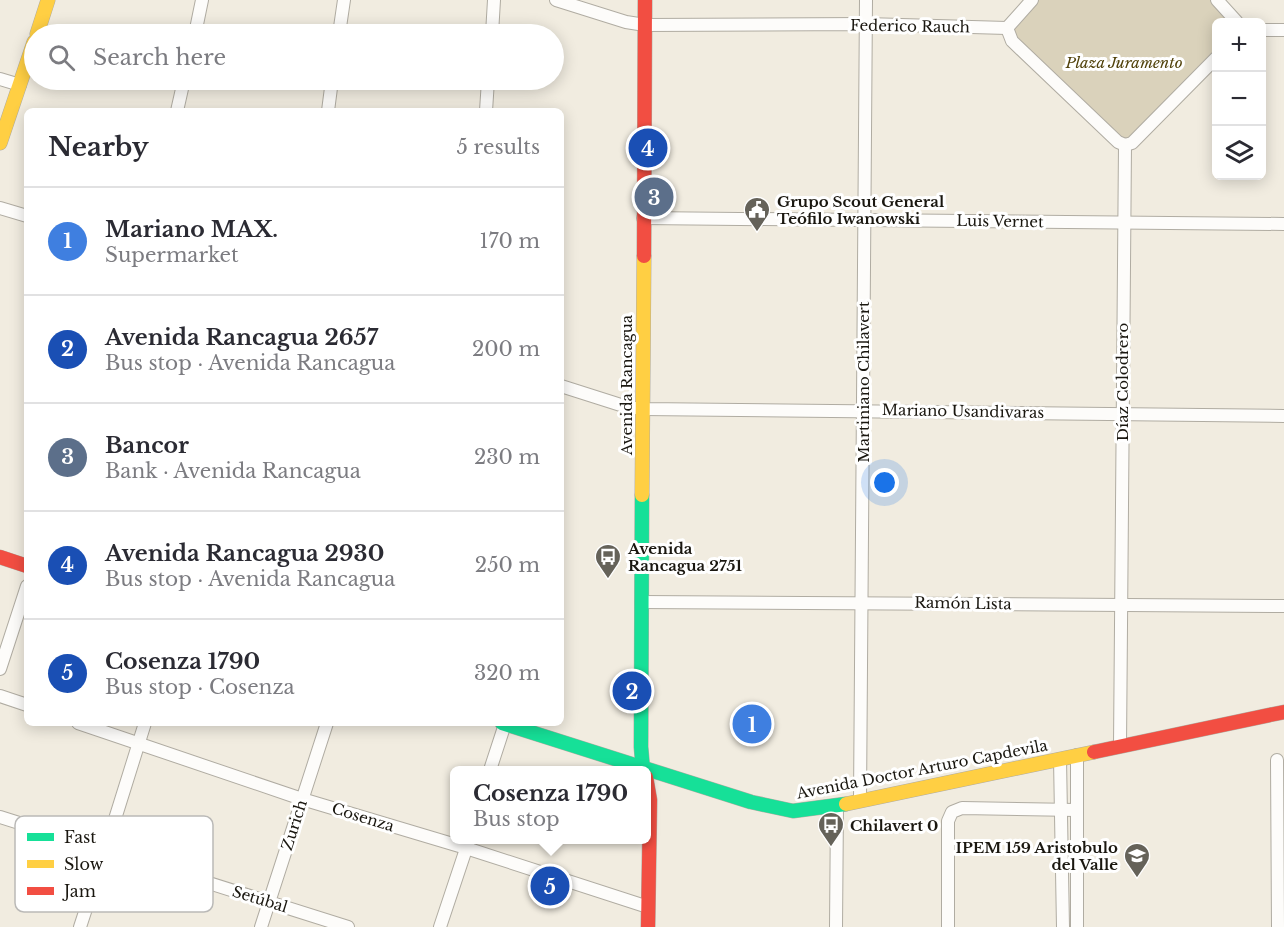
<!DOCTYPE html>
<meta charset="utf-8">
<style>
body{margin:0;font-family:"Libre Baskerville",serif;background:#f7f7f7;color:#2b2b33}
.controls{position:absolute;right:18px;top:18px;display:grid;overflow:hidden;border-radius:9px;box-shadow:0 3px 15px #0003}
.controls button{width:54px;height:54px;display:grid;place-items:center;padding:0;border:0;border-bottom:2px solid #e1e1e2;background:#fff;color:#2b2b33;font:30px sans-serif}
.you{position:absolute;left:885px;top:483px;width:21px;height:21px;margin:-15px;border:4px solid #fff;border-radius:50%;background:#1a73e8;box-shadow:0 0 0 9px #1a73e833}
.badge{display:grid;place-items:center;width:39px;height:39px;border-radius:50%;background:#d93025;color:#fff;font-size:20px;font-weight:700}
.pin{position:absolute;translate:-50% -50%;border:3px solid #fff;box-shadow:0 2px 6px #0006}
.popup{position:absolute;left:450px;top:766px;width:201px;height:78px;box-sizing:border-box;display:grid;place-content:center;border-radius:9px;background:#fff;filter:drop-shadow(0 2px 4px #0005);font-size:20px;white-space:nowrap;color:#7c7c81}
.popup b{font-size:22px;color:#2b2b33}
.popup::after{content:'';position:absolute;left:50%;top:100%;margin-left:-12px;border:12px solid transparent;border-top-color:#fff}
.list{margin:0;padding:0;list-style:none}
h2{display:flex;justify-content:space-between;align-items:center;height:78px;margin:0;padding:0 24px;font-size:26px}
h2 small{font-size:20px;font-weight:400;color:#7c7c81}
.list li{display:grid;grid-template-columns:39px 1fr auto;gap:18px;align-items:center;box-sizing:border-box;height:108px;padding:0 24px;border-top:2px solid #e1e1e2}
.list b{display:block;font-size:22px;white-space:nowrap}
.list p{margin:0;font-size:20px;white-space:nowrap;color:#7c7c81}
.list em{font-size:20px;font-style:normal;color:#7c7c81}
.icon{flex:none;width:33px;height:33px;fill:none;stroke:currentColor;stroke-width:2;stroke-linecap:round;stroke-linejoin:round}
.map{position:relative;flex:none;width:1284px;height:927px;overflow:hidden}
.search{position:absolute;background:#fff;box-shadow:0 3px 15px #0003;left:24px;top:24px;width:540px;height:66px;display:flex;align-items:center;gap:15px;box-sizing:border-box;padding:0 21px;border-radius:33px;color:#7c7c81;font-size:22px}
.panel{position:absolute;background:#fff;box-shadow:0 3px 15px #0003;left:24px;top:108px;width:540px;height:618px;border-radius:9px}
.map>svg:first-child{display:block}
.green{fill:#dad2bb}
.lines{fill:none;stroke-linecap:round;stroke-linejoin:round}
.street-casing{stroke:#b0aca2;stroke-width:14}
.fast-casing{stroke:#b0aca2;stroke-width:15}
.slow-casing{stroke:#b0aca2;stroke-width:15}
.jam-casing{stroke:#b0aca2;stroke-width:15}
.street{stroke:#fdfcfa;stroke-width:12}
.fast{stroke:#16e098;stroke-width:14}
.slow{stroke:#ffcf43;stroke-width:14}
.jam{stroke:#f24e42;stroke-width:14}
.labels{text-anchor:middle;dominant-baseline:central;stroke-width:6;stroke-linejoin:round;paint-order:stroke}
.street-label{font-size:15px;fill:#1a1710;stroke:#fff}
.park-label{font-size:15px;font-style:italic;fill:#51420b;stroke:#fff}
.poi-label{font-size:15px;font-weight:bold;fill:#1a1710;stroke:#fff;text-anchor:start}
.key{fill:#fff;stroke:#bab9b7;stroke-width:1.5}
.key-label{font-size:16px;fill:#1a1710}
</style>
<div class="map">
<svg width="1284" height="927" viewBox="0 0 1284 927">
<rect width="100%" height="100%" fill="#f1ece0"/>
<!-- green -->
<path class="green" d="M1032,0H1213L1234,22H1216V58L1125,145L1012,41L1014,17Z"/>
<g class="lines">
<defs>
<g id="street">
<path d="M556,0L626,22L645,25L866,24L1007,28"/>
<path d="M1217,0L1237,22"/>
<path d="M1007,28L1012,41L1118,142L1125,145"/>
<path d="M1007,28L1032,0"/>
<path d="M1262,30H1284"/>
<path d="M195,34L202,0"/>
<path d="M339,34L344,0"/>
<path d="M492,34L494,0"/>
<path d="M0,79L20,85"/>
<path d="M177,111L184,80"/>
<path d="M328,111L332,80"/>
<path d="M486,111L488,80"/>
<path d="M1125,145L1132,143L1216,58"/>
<path d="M0,208L27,216"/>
<path d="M643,218L1284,224"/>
<path d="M561,386L627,407L643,409L1284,416"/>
<path d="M641,602L1284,606"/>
<path d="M0,669L27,586"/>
<path d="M0,696L27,705"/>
<path d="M78,723L302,799L466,848L648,907"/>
<path d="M1120,746L1125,145"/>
<path d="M1077,755V927"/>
<path d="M1060,759L1063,927"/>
<path d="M1277,760L1278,927"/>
<path d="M490,770L505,724"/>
<path d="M860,799L866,0"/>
<path d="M0,817L348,927"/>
<path d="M80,927L105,851L145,723"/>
<path d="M261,927L327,723"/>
<path d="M440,927L469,840"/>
<path d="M836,927L837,806"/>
<path d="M948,927V821L952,812L962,808L1076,810"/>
</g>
<g id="fast">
<path d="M642,495L641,747L643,770"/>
<path d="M502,723L751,802L793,811L846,804"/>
</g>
<g id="slow">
<path d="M37,34L48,0"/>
<path d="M0,143L34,42"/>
<path d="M642,495L644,256"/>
<path d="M846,804L1094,752"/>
</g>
<g id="jam">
<path d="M644,256L645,0"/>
<path d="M0,557L27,566"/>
<path d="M1094,752L1284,712"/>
<path d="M646,777L650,800L648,927"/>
</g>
</defs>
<!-- street casing -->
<use href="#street" class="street-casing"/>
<!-- fast casing -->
<use href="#fast" class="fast-casing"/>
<!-- slow casing -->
<use href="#slow" class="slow-casing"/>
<!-- jam casing -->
<use href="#jam" class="jam-casing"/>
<!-- street -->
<use href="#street" class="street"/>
<!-- fast -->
<use href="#fast" class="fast"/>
<!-- slow -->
<use href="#slow" class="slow"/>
<!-- jam -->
<use href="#jam" class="jam"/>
</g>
<!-- icons -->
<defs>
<symbol id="civic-pin" viewBox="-11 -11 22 30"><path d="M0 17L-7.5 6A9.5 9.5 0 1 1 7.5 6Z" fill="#656259" stroke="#fff"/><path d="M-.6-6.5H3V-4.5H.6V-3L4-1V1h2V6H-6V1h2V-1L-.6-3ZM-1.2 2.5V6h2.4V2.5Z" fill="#fff"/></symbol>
<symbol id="bus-pin" viewBox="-11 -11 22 30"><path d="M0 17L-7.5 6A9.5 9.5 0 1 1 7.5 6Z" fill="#656259" stroke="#fff"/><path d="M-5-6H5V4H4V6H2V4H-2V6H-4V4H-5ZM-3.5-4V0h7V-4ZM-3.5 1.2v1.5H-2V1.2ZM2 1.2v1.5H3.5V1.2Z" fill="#fff"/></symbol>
<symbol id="school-pin" viewBox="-11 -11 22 30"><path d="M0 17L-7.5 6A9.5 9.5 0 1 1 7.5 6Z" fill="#656259" stroke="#fff"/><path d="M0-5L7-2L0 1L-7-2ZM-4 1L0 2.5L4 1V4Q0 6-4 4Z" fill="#fff"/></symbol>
</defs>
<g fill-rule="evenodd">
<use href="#civic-pin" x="742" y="195" width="30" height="40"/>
<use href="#bus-pin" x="593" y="542" width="30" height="40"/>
<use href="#bus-pin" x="816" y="810" width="30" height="40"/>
<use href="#school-pin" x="1122" y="841" width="30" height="40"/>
</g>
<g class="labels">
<!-- street labels -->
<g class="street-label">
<text transform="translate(910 26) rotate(1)">Federico Rauch</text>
<text transform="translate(1000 221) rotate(1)">Luis Vernet</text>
<text transform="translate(863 382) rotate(-90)">Martiniano Chilavert</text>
<text transform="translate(1122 382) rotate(-90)">Díaz Colodrero</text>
<text transform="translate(626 385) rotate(-90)">Avenida Rancagua</text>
<text transform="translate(963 411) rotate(1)">Mariano Usandivaras</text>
<text transform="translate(963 603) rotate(1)">Ramón Lista</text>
<text transform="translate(922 769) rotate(-11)">Avenida Doctor Arturo Capdevila</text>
<text transform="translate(363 817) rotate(17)">Cosenza</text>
<text transform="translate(294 825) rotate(-72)">Zurich</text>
<text transform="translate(260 899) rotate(17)">Setúbal</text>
</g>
<!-- park labels -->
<g class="park-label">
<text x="1124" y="62">Plaza Juramento</text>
</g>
<!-- poi labels -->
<g class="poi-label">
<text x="777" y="201">Grupo Scout General<tspan x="777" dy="17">Teófilo Iwanowski</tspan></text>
<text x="628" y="548">Avenida<tspan x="628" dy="17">Rancagua 2751</tspan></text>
<text x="850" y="825">Chilavert 0</text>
<text x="1118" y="847" text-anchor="end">IPEM 159 Aristobulo<tspan x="1118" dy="17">del Valle</tspan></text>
</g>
</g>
<!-- legend -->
<rect x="15" y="816" width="198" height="96" rx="9" class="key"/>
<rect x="27" y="833" width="27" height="8" fill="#16e098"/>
<rect x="27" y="860" width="27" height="8" fill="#ffcf43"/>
<rect x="27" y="887" width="27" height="8" fill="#f24e42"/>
<g class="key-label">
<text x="64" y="843">Fast</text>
<text x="64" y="870">Slow</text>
<text x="64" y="897">Jam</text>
</g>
</svg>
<div class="controls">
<button>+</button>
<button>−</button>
<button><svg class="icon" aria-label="layers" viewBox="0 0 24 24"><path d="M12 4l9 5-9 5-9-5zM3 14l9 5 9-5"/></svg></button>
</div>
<div class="you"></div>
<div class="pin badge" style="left:752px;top:724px;background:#3f7fe0">1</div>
<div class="pin badge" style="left:632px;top:691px;background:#1a4fb4">2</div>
<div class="pin badge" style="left:654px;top:197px;background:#5c6f8a">3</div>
<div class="pin badge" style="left:648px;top:148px;background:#1a4fb4">4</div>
<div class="pin badge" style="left:550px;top:886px;background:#1a4fb4">5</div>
<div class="popup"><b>Cosenza 1790</b>Bus stop</div>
<div class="search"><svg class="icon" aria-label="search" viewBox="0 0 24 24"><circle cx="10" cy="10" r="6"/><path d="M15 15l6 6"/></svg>Search here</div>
<section class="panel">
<h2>Nearby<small>5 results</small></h2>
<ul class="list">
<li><span class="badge" style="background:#3f7fe0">1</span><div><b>Mariano MAX.</b><p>Supermarket</p></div><em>170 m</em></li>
<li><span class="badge" style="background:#1a4fb4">2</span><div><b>Avenida Rancagua 2657</b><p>Bus stop · Avenida Rancagua</p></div><em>200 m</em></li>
<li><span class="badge" style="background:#5c6f8a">3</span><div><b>Bancor</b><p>Bank · Avenida Rancagua</p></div><em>230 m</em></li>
<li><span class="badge" style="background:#1a4fb4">4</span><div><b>Avenida Rancagua 2930</b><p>Bus stop · Avenida Rancagua</p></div><em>250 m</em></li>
<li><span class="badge" style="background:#1a4fb4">5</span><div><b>Cosenza 1790</b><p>Bus stop · Cosenza</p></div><em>320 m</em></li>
</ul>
</section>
</div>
